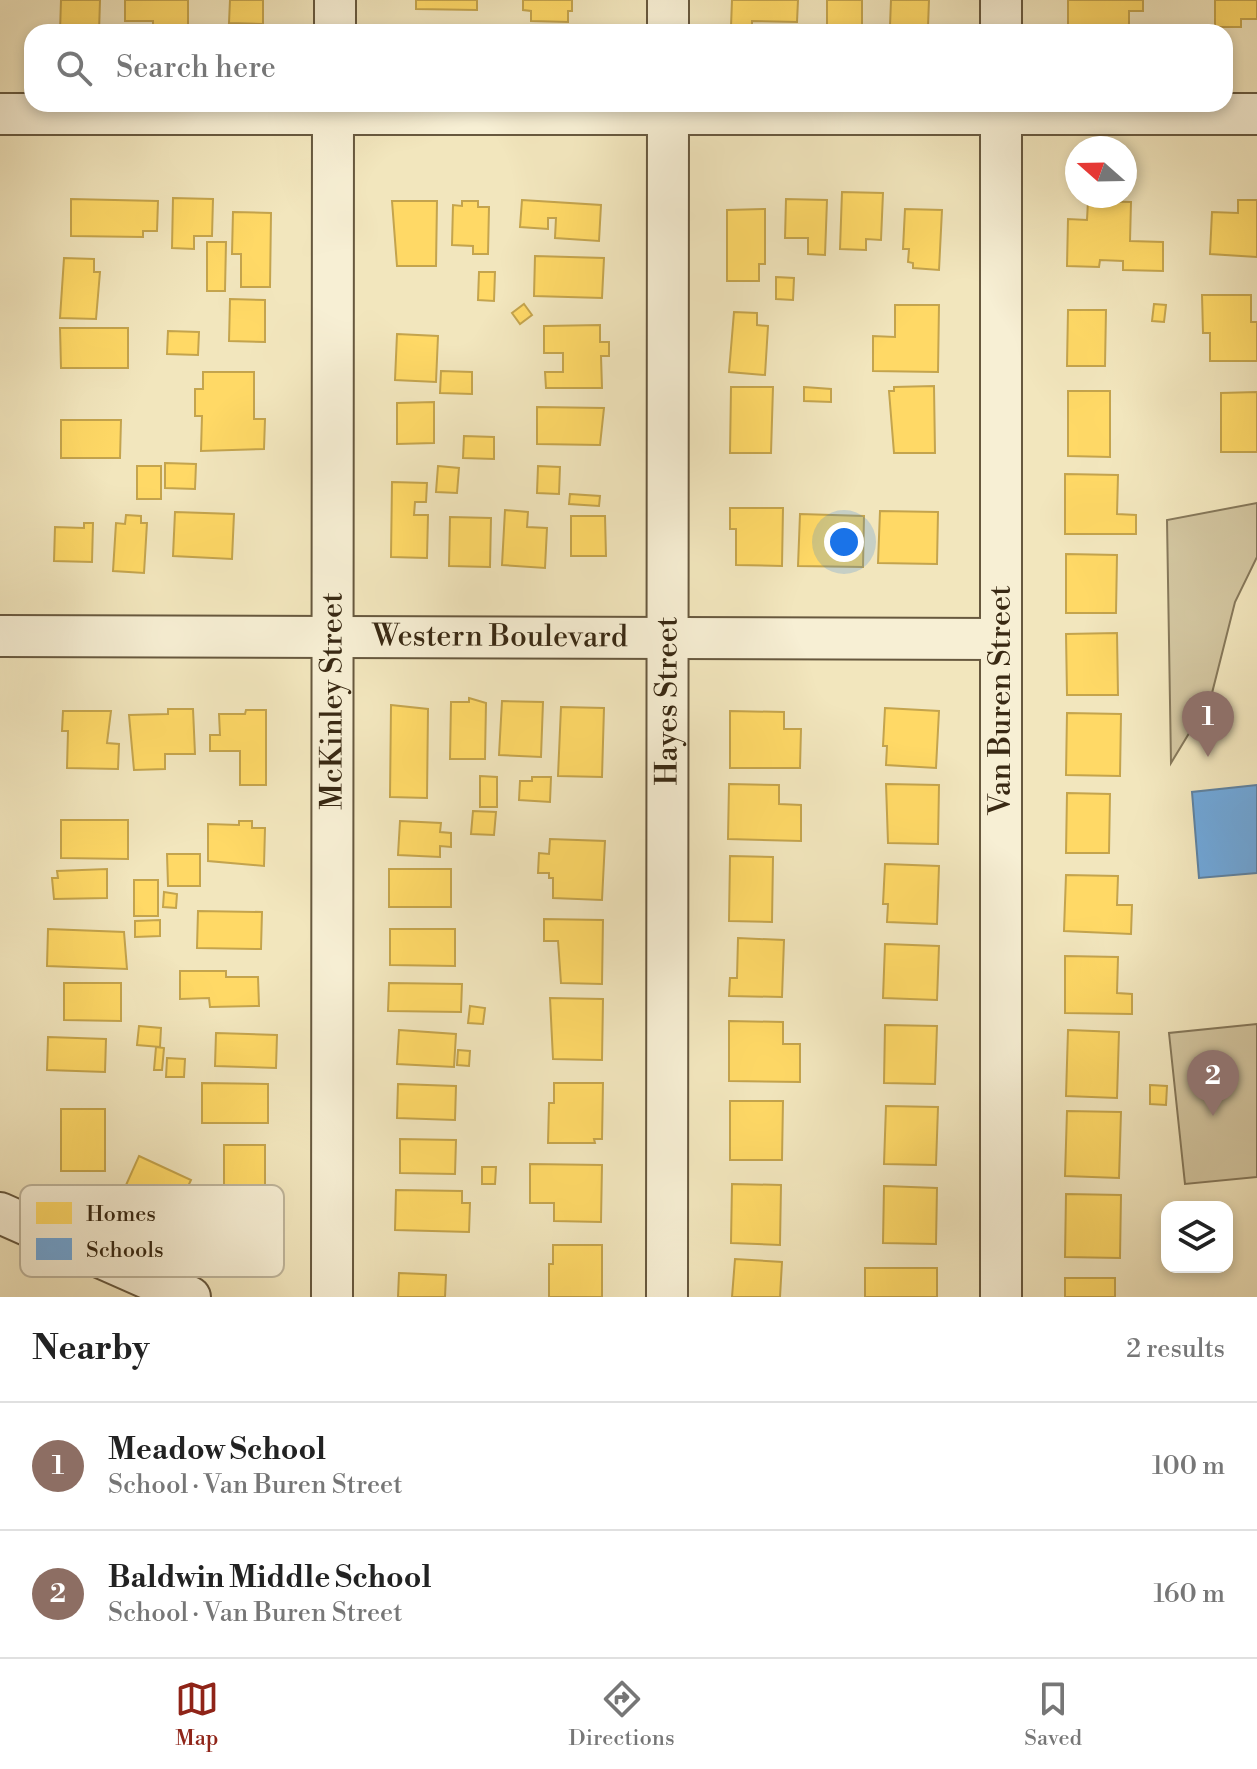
<!DOCTYPE html>
<meta charset="utf-8">
<style>
body{margin:0;font-family:"Libre Bodoni",serif;background:#f6f6f6;color:#222}
.controls{position:absolute;right:24px;bottom:24px;display:grid;overflow:hidden;border-radius:16px;box-shadow:0 4px 12px #0003}
.controls button{width:72px;height:72px;display:grid;place-items:center;padding:0;border:0;border-bottom:2px solid #e0e0e0;background:#fff;color:#222;font:40px sans-serif}
.compass{position:absolute;left:1065px;top:136px;width:72px;height:72px;border-radius:50%;background:#fff;box-shadow:0 4px 12px #0003;rotate:290deg}
.you{position:absolute;left:844px;top:542px;width:28px;height:28px;margin:-20px;border:6px solid #fff;border-radius:50%;background:#1a73e8;box-shadow:0 0 0 12px #1a73e833}
.badge{display:grid;place-items:center;width:52px;height:52px;border-radius:50%;background:#8f2418;color:#fff;font-size:26px;font-weight:700}
.pin{position:absolute;translate:-50% -66px;filter:drop-shadow(0 2px 4px #0008)}
.pin::after{content:'';position:absolute;top:42px;width:28px;height:24px;background:inherit;clip-path:polygon(0 0,100% 0,50% 100%)}
.list{margin:0;padding:0;list-style:none}
h2{display:flex;justify-content:space-between;align-items:center;height:104px;margin:0;padding:0 32px;font-size:34px}
h2 small{font-size:26px;font-weight:400;color:#767676}
.list li{display:grid;grid-template-columns:52px 1fr auto;gap:24px;align-items:center;box-sizing:border-box;height:128px;padding:0 32px;border-top:2px solid #e0e0e0}
.list b{display:block;font-size:30px;white-space:nowrap}
.list p{margin:0;font-size:26px;white-space:nowrap;color:#767676}
.list em{font-size:26px;font-style:normal;color:#767676}
.icon{flex:none;width:44px;height:44px;fill:none;stroke:currentColor;stroke-width:2;stroke-linecap:round;stroke-linejoin:round}
.map{position:relative;flex:none;width:1257px;height:1297px;overflow:hidden}
.search{position:absolute;background:#fff;box-shadow:0 4px 12px #0003;left:24px;right:24px;top:24px;height:88px;display:flex;align-items:center;gap:20px;box-sizing:border-box;padding:0 28px;border-radius:24px;color:#767676;font-size:30px}
.sheet{height:360px;background:#fff}
nav{display:flex;justify-content:space-around;align-items:center;box-sizing:border-box;height:112px;border-top:2px solid #e0e0e0;background:#fff;font-size:22px;color:#767676}
nav a{display:grid;justify-items:center;gap:4px}
nav .on{color:#8f2418}
.map>svg:first-child{display:block}
.green{fill:#d3c6a0;stroke:#86785a;stroke-width:2}
.homes{fill:#ffd966;stroke:#c4a44d;stroke-width:2}
.schools{fill:#6fa8dc;stroke:#5f82a0;stroke-width:2}
.lines{fill:none;stroke-linecap:round;stroke-linejoin:round}
.minor-casing{stroke:#67583e;stroke-width:44}
.minor{stroke:#f7efd4;stroke-width:40}
.labels{text-anchor:middle;dominant-baseline:central;stroke-width:8;stroke-linejoin:round;paint-order:stroke}
.street-label{font-size:30px;fill:#392913;stroke:#f7efd4}
.key{fill:#f7efd4;stroke:#beb49a;stroke-width:2}
.key-label{font-size:22px;fill:#392913}
</style>
<div class="map">
<svg width="1257" height="1297" viewBox="0 0 1257 1297">
<rect width="100%" height="100%" fill="#f2e6bd"/>
<filter id="stains"><feTurbulence type="fractalNoise" baseFrequency=".0025" numOctaves="4"/><feColorMatrix values="0 0 0 0 .2 0 0 0 0 .09 0 0 0 0 .02 0 0 0 .5 -.17"/></filter>
<radialGradient id="worn" r=".72"><stop offset=".6" stop-color="#630" stop-opacity="0"/><stop offset="1" stop-color="#630" stop-opacity=".3"/></radialGradient>
<!-- green -->
<g class="green">
<path d="M1257,503V557L1235,602L1211,697L1171,763L1167,520Z"/>
<path d="M1257,1024V1177L1185,1184L1169,1033Z"/>
</g>
<!-- homes -->
<g class="homes">
<path d="M61,0H100L99,32H60Z"/>
<path d="M125,0H188V27H153V21H125Z"/>
<path d="M230,0H263V24L229,23Z"/>
<path d="M416,0H477V10L416,9Z"/>
<path d="M523,0H572V11H568V22L531,21V11L523,10Z"/>
<path d="M732,0H798L797,22L752,21V28L731,27Z"/>
<rect x="827" y="0" width="35" height="32"/>
<path d="M891,0H929L928,27L890,26Z"/>
<path d="M1068,0H1143V11H1129V28L1068,26Z"/>
<path d="M1215,0H1257V19H1241V27H1215Z"/>
<path d="M842,192L883,193L881,240L866,239V250L840,249Z"/>
<path d="M173,198L213,199L212,236H194V249L172,248Z"/>
<path d="M71,199L158,201L157,231H143V237L71,236Z"/>
<path d="M786,199L827,200L825,255L808,254V238H785Z"/>
<path d="M522,200L601,205L599,241L555,238L556,218H548V229L520,227Z"/>
<path d="M1238,200H1257V257L1210,254L1212,212L1238,213Z"/>
<path d="M392,201H437L436,266H397Z"/>
<path d="M462,201H478V207H489L488,254H473V246L452,245L453,205L462,206Z"/>
<path d="M1088,201L1131,202L1130,241L1163,242V271L1123,270V261L1100,260L1099,267L1067,266L1068,219L1087,220Z"/>
<path d="M765,209V264H759V281H727V210Z"/>
<path d="M905,209L942,210L939,270L913,268V263L908,262L909,249H903Z"/>
<path d="M233,212L271,213L270,287H241V254H232Z"/>
<path d="M207,242H226L225,291H207Z"/>
<path d="M535,256L604,258L602,298L534,296Z"/>
<path d="M64,258L94,259V272H100L96,319L60,318Z"/>
<path d="M479,272H495L494,301L478,300Z"/>
<path d="M776,277L794,278L793,300L776,299Z"/>
<path d="M1202,295H1251V322H1257V361H1210V333H1203Z"/>
<path d="M230,299L265,300V342L229,341Z"/>
<path d="M524,304L532,315L520,324L512,313Z"/>
<path d="M1154,304L1166,305L1164,322L1152,321Z"/>
<path d="M895,305H939L938,372L873,371V336L895,337Z"/>
<path d="M1068,310H1106L1105,366H1067Z"/>
<path d="M734,312L757,313V325L768,326L765,375L729,372Z"/>
<path d="M600,325V342H609V356H601L602,388H546L545,372H563V353H544V326Z"/>
<path d="M60,328H128V368H61Z"/>
<path d="M168,331L199,332L198,355L167,354Z"/>
<path d="M397,334L438,336L436,382L395,380Z"/>
<path d="M441,371L472,372V394L440,393Z"/>
<path d="M203,372H254V419H265L264,449L201,451L202,416H195V389H203Z"/>
<path d="M934,386L935,453H894L889,391H894V387Z"/>
<path d="M731,387H773L771,453H730Z"/>
<path d="M804,387L831,389V402L804,401Z"/>
<path d="M1068,391H1110V457L1068,456Z"/>
<path d="M1257,392V452H1221V393Z"/>
<path d="M434,402V443L397,444V403Z"/>
<path d="M537,407L604,408L600,445L537,444Z"/>
<path d="M61,420H121L120,458H61Z"/>
<path d="M464,436L494,437V459L463,458Z"/>
<path d="M165,463L196,464L195,489L165,488Z"/>
<rect x="137" y="466" width="24" height="33"/>
<path d="M438,466L459,468L457,493L436,492Z"/>
<path d="M538,466L560,467L559,494L537,493Z"/>
<path d="M1065,474L1118,475L1117,514L1136,515V534H1065Z"/>
<path d="M392,482L427,483L426,502H415L414,515H428L427,558L391,557Z"/>
<path d="M570,494L600,496L599,506L569,504Z"/>
<path d="M730,508H783L782,566L736,565V529H730Z"/>
<path d="M505,510L528,512L527,527L547,528L545,568L502,565Z"/>
<path d="M880,511L938,512L937,564L878,563Z"/>
<path d="M175,512L234,514L232,559L173,556Z"/>
<path d="M800,514L864,516L863,567L798,566Z"/>
<path d="M126,515L141,516V523H147L144,573L113,571L116,523L125,524Z"/>
<path d="M571,516H605L606,556H571Z"/>
<path d="M450,517L491,518L490,567L449,566Z"/>
<path d="M84,523H93L92,562L54,561L55,527L84,528Z"/>
<path d="M1066,554L1117,555L1116,613H1066Z"/>
<path d="M1117,633L1118,695H1067L1066,634Z"/>
<path d="M469,698L486,703L485,759H450L451,702H469Z"/>
<path d="M502,701L543,702L541,757L499,755Z"/>
<path d="M391,705L428,709L427,798L390,797Z"/>
<path d="M561,707L604,708L602,777L558,776Z"/>
<path d="M885,708L939,711L936,768L886,765L887,746H883Z"/>
<path d="M168,709H193L195,754H165V769L134,770L129,715L168,714Z"/>
<path d="M246,710H266V785H240V751H210V735H220L219,714H245Z"/>
<path d="M63,711H111L107,743L119,744L118,769L67,768L68,731H62Z"/>
<path d="M730,711L784,712V729H801L800,768H730Z"/>
<path d="M1067,713L1121,714L1120,776L1066,775Z"/>
<path d="M480,776L497,777V807H480Z"/>
<path d="M532,777H551L550,802L519,800L520,781H532Z"/>
<path d="M729,784L779,785V804L801,805V841L728,839Z"/>
<path d="M886,784L939,785L938,844L888,843Z"/>
<path d="M1067,793L1110,794L1109,853H1066Z"/>
<path d="M473,811L496,812L494,835L471,834Z"/>
<path d="M61,820H128V859L61,858Z"/>
<path d="M239,821H252V828H265L264,866L208,861V824L239,825Z"/>
<path d="M400,821L441,823L440,832L451,833V847L440,846V857L398,855Z"/>
<path d="M550,839L605,841L602,900L553,898V878H549V873H538L539,853L549,854Z"/>
<path d="M167,854H200V886H168Z"/>
<path d="M730,856L773,857L772,922L729,921Z"/>
<path d="M885,864L939,866L937,924L887,922L888,904H883Z"/>
<path d="M107,869V898L54,899L52,878H58L57,871Z"/>
<rect x="389" y="869" width="62" height="38"/>
<path d="M1066,875L1118,876L1117,905H1132L1131,934L1064,931Z"/>
<rect x="134" y="880" width="24" height="36"/>
<path d="M164,892L177,894L176,908L163,907Z"/>
<path d="M198,911L262,912L261,949L197,948Z"/>
<path d="M544,919L603,920L602,984L561,983L558,941H544Z"/>
<path d="M160,920V936L135,937V921Z"/>
<path d="M48,929L124,932L127,969L47,966Z"/>
<path d="M390,929H455V966L390,965Z"/>
<path d="M738,938L784,940L782,997L729,996L730,978H737Z"/>
<path d="M885,944L939,946L937,1000L883,998Z"/>
<path d="M1065,956L1118,957L1117,993L1132,994V1014L1065,1013Z"/>
<path d="M180,971H226V977H258L259,1006L210,1007L209,998L180,999Z"/>
<path d="M64,983H121V1021L64,1020Z"/>
<path d="M389,983L462,984L461,1012L388,1011Z"/>
<path d="M550,998L603,999L602,1060L553,1059Z"/>
<path d="M470,1006L485,1008L483,1024L468,1023Z"/>
<path d="M729,1021L783,1022V1044H800V1082L729,1081Z"/>
<path d="M885,1025L937,1026L935,1084L884,1083Z"/>
<path d="M139,1026L161,1028L160,1047L137,1045Z"/>
<path d="M399,1030L456,1034L454,1067L397,1064Z"/>
<path d="M1068,1030L1119,1032L1117,1098L1066,1096Z"/>
<path d="M216,1033L277,1035L276,1068L215,1066Z"/>
<path d="M48,1037L106,1039L105,1072L47,1070Z"/>
<path d="M156,1047L164,1048L162,1070H154Z"/>
<path d="M458,1050L470,1051L469,1066L457,1065Z"/>
<path d="M167,1058L185,1059L184,1077H166Z"/>
<path d="M202,1083L268,1084V1123H202Z"/>
<path d="M554,1083H603L602,1139H594L595,1143H548L549,1103H554Z"/>
<path d="M398,1084L456,1086L455,1120L397,1118Z"/>
<path d="M1150,1085L1167,1086L1166,1105L1150,1104Z"/>
<path d="M730,1101H783L782,1160H730Z"/>
<path d="M886,1106L938,1107L936,1165L884,1164Z"/>
<rect x="61" y="1109" width="44" height="62"/>
<path d="M1067,1111L1121,1112L1119,1178L1065,1176Z"/>
<path d="M400,1139L456,1140L455,1174L400,1173Z"/>
<rect x="224" y="1145" width="41" height="98"/>
<path d="M139,1156L191,1180L173,1218L122,1194Z"/>
<path d="M530,1164L602,1165L601,1222L554,1221V1203H530Z"/>
<path d="M482,1167H496L495,1184H482Z"/>
<path d="M732,1184L781,1185L780,1245L731,1243Z"/>
<path d="M884,1186L937,1188L936,1244L883,1243Z"/>
<path d="M396,1190L462,1191V1203H470L469,1232L395,1230Z"/>
<path d="M1066,1194L1121,1195L1120,1258L1065,1257Z"/>
<path d="M553,1245H602V1297H549V1264H553Z"/>
<path d="M735,1259L782,1262L780,1297H732Z"/>
<rect x="865" y="1268" width="72" height="29"/>
<path d="M399,1273L446,1275L445,1297H398Z"/>
<rect x="1065" y="1278" width="50" height="19"/>
</g>
<!-- schools -->
<path class="schools" d="M1257,785V873L1199,878L1192,792Z"/>
<g class="lines">
<defs>
<g id="minor">
<path d="M335,0V32"/>
<path d="M668,0V32"/>
<path d="M1001,32V0"/>
<path d="M1001,104V1297"/>
<path d="M0,114H1257"/>
<path id="s1" d="M0,636C334,635 667,638 1000,639"/>
<path d="M0,1213L190,1297"/>
<path id="s2" d="M332,1297L333,104"/>
<path id="s3" d="M667,1297L668,104"/>
</g>
</defs>
<!-- minor casing -->
<use href="#minor" class="minor-casing"/>
<!-- minor -->
<use href="#minor" class="minor"/>
</g>
<g class="labels">
<!-- street labels -->
<g class="street-label">
<text stroke="none"><textPath href="#s1" startOffset="500">Western Boulevard</textPath></text>
<text stroke="none"><textPath href="#s2" startOffset="596">McKinley Street</textPath></text>
<text stroke="none"><textPath href="#s3" startOffset="596">Hayes Street</textPath></text>
<text transform="translate(1001 700) rotate(-90)">Van Buren Street</text>
</g>
</g>
<!-- legend -->
<rect x="20" y="1185" width="264" height="92" rx="12" class="key"/>
<rect x="36" y="1202" width="36" height="22" fill="#ffd966"/>
<rect x="36" y="1238" width="36" height="22" fill="#6fa8dc"/>
<g class="key-label">
<text x="86" y="1221">Homes</text>
<text x="86" y="1257">Schools</text>
</g>
<rect width="100%" height="100%" filter="url(#stains)"/>
<rect width="100%" height="100%" fill="url(#worn)"/>
</svg>
<div class="controls">
<button><svg class="icon" aria-label="layers" viewBox="0 0 24 24"><path d="M12 4l9 5-9 5-9-5zM3 14l9 5 9-5"/></svg></button>
</div>
<svg class="compass" viewBox="-18 -18 36 36"><path d="M0-13l5 13h-10z" fill="#e53935"/><path d="M0 13l5-13h-10z" fill="#767676"/></svg>
<div class="you"></div>
<div class="pin badge" style="left:1208px;top:757px;background:#8d6e63">1</div>
<div class="pin badge" style="left:1213px;top:1116px;background:#8d6e63">2</div>
<div class="search"><svg class="icon" aria-label="search" viewBox="0 0 24 24"><circle cx="10" cy="10" r="6"/><path d="M15 15l6 6"/></svg>Search here</div>
</div>
<section class="sheet">
<h2>Nearby<small>2 results</small></h2>
<ul class="list">
<li><span class="badge" style="background:#8d6e63">1</span><div><b>Meadow School</b><p>School · Van Buren Street</p></div><em>100 m</em></li>
<li><span class="badge" style="background:#8d6e63">2</span><div><b>Baldwin Middle School</b><p>School · Van Buren Street</p></div><em>160 m</em></li>
</ul>
</section>
<nav>
<a class="on"><svg class="icon" aria-label="map" viewBox="0 0 24 24"><path d="M3 6l6-2 6 2 6-2v14l-6 2-6-2-6 2zM9 4v14M15 6v14"/></svg>Map</a>
<a><svg class="icon" aria-label="directions" viewBox="0 0 24 24"><path d="M12 3l9 9-9 9-9-9zM9 14v-3h6M13 9l2 2-2 2"/></svg>Directions</a>
<a><svg class="icon" aria-label="saved" viewBox="0 0 24 24"><path d="M7 4h10v16l-5-4-5 4z"/></svg>Saved</a>
</nav>
